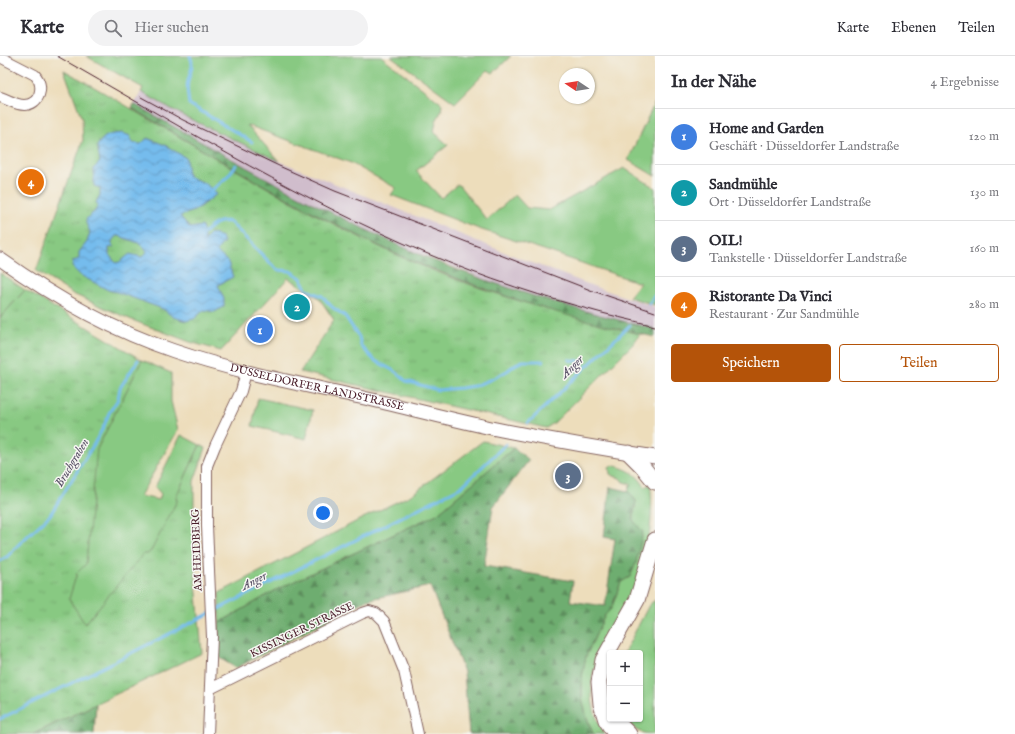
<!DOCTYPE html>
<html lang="de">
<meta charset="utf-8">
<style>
body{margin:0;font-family:"IM FELL English",serif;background:#f2f2f3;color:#2b2b33}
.controls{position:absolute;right:12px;bottom:12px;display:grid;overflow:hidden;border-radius:4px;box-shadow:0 1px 3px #0004}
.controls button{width:36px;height:36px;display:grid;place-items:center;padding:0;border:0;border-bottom:1px solid #e1e1e2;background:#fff;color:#2b2b33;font:20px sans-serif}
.compass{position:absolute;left:559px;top:12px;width:36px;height:36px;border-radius:50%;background:#fff;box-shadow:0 1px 3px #0004;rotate:282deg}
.you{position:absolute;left:323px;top:457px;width:14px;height:14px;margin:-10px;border:3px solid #fff;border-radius:50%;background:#1a73e8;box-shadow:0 0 0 6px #1a73e833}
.badge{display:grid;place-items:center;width:26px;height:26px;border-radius:50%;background:#b45309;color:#fff;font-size:13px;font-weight:700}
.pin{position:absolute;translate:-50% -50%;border:2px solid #fff;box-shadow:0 1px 4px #0006}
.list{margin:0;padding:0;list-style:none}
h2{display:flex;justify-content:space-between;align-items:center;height:52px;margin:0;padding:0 16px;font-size:17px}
h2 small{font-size:13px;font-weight:400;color:#7c7c81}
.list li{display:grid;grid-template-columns:26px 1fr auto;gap:12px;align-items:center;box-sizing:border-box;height:56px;padding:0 16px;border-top:1px solid #e1e1e2}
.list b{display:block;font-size:15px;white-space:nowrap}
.list p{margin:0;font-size:13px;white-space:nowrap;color:#7c7c81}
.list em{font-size:13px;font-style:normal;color:#7c7c81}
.actions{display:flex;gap:8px;padding:12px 16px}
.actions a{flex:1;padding:9px 0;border:1px solid #b45309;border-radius:4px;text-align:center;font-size:14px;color:#b45309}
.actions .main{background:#b45309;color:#fff}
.icon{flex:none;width:22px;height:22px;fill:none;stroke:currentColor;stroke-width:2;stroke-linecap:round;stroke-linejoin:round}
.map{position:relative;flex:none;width:655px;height:678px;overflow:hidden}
header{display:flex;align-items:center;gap:24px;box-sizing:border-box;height:56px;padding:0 20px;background:#fff;border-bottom:1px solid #e1e1e2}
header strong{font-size:19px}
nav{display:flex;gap:22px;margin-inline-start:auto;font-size:14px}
.search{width:280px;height:36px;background:#f2f2f3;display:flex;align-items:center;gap:10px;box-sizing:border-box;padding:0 14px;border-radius:22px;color:#7c7c81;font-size:15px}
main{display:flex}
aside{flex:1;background:#fff}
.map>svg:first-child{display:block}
.railway{fill:#d0bdcc}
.grass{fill:#88c982;stroke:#697456}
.forest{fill:url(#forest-firs);stroke:#5c664e}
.park{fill:url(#park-tufts);stroke:#697456}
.water{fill:url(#water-waves);stroke:#606e8c;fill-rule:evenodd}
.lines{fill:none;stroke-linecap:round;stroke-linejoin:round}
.stream{stroke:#75bced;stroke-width:3}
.minor-casing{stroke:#83625d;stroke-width:12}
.major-casing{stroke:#83625d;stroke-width:15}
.highway-casing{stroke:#83625d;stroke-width:17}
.minor{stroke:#fff;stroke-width:10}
.major{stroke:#fff;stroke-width:13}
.highway{stroke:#fff;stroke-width:15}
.tram{stroke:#4a1f2b;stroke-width:1}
.labels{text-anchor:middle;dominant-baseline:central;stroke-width:3;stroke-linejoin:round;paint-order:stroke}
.street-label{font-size:11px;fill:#4a1f2b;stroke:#f6f6f2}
.water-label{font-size:12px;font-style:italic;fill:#574e65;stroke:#f6f6f2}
</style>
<header>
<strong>Karte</strong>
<div class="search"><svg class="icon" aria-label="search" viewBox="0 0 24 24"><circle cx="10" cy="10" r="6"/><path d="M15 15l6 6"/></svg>Hier suchen</div>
<nav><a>Karte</a><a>Ebenen</a><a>Teilen</a></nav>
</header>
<main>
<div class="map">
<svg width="655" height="678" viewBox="0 0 655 678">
<defs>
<pattern id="forest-firs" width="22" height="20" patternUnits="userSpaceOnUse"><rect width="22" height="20" fill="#6ead70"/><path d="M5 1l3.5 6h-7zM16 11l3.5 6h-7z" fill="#5c8c5c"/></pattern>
<pattern id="park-tufts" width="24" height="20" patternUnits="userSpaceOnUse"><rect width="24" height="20" fill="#88c982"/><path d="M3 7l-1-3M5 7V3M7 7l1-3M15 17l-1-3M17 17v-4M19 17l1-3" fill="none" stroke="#77ac70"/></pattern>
<pattern id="water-waves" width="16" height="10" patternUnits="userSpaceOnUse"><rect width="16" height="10" fill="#75bced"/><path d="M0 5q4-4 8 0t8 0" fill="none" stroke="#6298c0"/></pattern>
</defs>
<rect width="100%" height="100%" fill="#f6f6f2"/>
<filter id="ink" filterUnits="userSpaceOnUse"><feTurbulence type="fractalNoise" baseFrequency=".025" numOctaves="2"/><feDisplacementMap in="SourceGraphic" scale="8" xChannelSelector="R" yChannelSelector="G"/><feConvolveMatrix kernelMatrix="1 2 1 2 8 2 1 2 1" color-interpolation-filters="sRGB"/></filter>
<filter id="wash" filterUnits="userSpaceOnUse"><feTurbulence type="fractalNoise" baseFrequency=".012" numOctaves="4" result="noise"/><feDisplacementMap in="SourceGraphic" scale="16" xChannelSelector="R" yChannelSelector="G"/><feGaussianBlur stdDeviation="0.9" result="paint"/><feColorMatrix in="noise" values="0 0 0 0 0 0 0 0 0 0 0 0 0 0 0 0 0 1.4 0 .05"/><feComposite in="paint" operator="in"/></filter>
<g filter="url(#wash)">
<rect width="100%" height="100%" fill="#edddbb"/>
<!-- railway -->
<path class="railway" d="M141,36L186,61L279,105L509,198L593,230L655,251V273L583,255L497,228L403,191L333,158L273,127L134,48Z"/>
<!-- grass -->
<g class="grass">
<path d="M86,0H381L442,48L441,56L436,65L434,76L448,89L416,115L441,142L458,128L487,164L515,139L527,152L549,154L624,112L655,132V249L629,241L640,227L544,194L479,173L391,139L396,132L351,107L247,69L279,105L186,61L141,36L143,32Z"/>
<path d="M391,0H511L493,17L488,14L455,47Z"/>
<path d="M655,46V120L628,104Z"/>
<path d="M0,217L25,234L0,262Z"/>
<path d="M142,304L171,317V345L178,374L140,440L159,444L161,438L155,431L181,379L200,389L176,441L177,445L154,491L148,498L143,499L85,568L0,515L97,393Z"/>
<path d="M258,342L313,354L306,383L252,370Z"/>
<path d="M483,385L514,392L437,458L278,533L219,567V537L359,464L411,439Z"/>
<path d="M612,409C627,413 637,417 645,431L650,428C655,454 647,508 636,535C623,563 607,590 593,617C589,637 593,661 605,678H593L586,659L582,642V621L586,600L605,559L611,553L621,526L636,445L628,435L631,428L623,426L620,422L613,420L610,418L609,411Z"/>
<path d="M655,544V678C640,678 635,675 625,663H640V597H624L649,549Z"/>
</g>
<!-- forest -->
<g class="forest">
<path d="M134,48C233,104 331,161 435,205C507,234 580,255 655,273V281C586,267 518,246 453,221C434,213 415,207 396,198C305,155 218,104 132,52Z"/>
<path d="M514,392L529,404L493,451L484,510L573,525L570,545L605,550L615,483L604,481L610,431L628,435L636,445L633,464L643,476L636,507L630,521L621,526L611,553L605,559L586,600L582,621V642L586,659L593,678H469L464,616L430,530L367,544L236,612L218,601L219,567L278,533L437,458Z"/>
<path d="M96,648L94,678H33Z"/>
</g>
<!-- park -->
<g class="park">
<path d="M64,14C175,76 282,146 397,199C475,234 557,258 640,278L633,288L554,367L546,372L300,316L334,264L319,242L288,222L221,295L190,286L132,264L73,238L36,215L83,84L82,63Z"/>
<path d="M25,234L142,304L97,393L86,508L77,517L69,543L85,568L143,498H148L151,495L177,445L176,441L200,389L206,392L194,425V474L196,526L202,597L33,678H0V262Z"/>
</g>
<!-- water -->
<path class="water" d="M123,77L130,80L133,87L141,88L147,82L165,89L186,102L188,120L206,128L217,138L194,155L180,160L190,172L202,170L204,177V185L210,177L222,181L224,186L216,195L228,206L233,221L218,229L224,243V250L215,256L204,254L194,263L186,265L173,261L163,253L125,239L117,236L108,234L80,219L72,211L73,205L79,203V196L87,186L90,176L86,167V163L94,156L98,150L96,146L100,139V132L94,130V112L100,106L97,90C105,78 109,78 123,77ZM116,180H119L141,188L147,196L142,201L130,198C125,201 122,206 116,207L109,199V192L114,191L112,189V185Z"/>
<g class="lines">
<!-- stream -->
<g class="stream">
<path d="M190,0C195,10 190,15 188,25C186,32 188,40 189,48L252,86"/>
<path d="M210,134H212L227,121L236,109"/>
<path d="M202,179C210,171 218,163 230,166L275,212L279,214L290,215L301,222L306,233L314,237L322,240L332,251L345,260L359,281L361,290L374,304L396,316L406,325L438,334L461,332L474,330L492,323L507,315L516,308L523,305H543"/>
<path d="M649,248L655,239"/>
<path d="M569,304L579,305L581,309L580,316"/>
<path d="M528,367L630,269"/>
<path d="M0,505L8,500L19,488L50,459L94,388L104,370L109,357L118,343L120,332L138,304"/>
<path d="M0,663L461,431L506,388"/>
</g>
</g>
</g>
<g filter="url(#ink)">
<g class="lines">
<defs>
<g id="minor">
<path d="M0,1L35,19C45,30 40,49 24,49C16,49 7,43 0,41"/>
<path d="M210,633L363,557L369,555L376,557L384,565L404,615L418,678"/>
<path d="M208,678L212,581L207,470V410L215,390L241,335L246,316"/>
</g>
<g id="major">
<path id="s1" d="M0,203C52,240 114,275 174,295C239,317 306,329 373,344C416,354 458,365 501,374C552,384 604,393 655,401"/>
</g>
<g id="highway">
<path d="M629,397L642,410L655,426"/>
<path d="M616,663L617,666L629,678"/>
<path d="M615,678L606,664L601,648L599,626L603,604L637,544L655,484"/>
</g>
</defs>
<!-- minor casing -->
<use href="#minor" class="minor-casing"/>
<!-- major casing -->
<use href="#major" class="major-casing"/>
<!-- highway casing -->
<use href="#highway" class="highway-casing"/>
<!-- minor -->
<use href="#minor" class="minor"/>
<!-- major -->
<use href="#major" class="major"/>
<!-- highway -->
<use href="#highway" class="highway"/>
<!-- tram -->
<g class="tram">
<path d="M57,0C171,65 284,134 403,187C462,214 523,235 584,252C608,259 631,264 655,270"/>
<path d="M141,41L183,64L279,110L335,135L593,235L655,256"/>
</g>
</g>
</g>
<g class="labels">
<!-- street labels -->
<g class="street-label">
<text stroke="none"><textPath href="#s1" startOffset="345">DÜSSELDORFER LANDSTRASSE</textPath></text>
<text transform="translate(197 494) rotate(-92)">AM HEIDBERG</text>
<text transform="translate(302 574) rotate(-26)">KISSINGER STRASSE</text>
</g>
<!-- water labels -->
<g class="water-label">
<text transform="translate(572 311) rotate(-44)">Anger</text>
<text transform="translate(72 407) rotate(-59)">Bruchgraben</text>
<text transform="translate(254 525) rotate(-27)">Anger</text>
</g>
</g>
</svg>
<div class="controls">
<button>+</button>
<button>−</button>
</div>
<svg class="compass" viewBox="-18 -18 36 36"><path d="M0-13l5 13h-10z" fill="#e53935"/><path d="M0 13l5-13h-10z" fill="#7c7c81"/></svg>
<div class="you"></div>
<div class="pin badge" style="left:260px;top:274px;background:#3f7fe0">1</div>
<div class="pin badge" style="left:297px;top:251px;background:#0f9aa8">2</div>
<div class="pin badge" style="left:568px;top:420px;background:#5c6f8a">3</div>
<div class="pin badge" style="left:31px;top:126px;background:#e8710a">4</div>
</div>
<aside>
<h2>In der Nähe<small>4 Ergebnisse</small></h2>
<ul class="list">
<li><span class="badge" style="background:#3f7fe0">1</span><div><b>Home and Garden</b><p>Geschäft · Düsseldorfer Landstraße</p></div><em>120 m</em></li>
<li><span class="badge" style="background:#0f9aa8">2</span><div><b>Sandmühle</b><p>Ort · Düsseldorfer Landstraße</p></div><em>130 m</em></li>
<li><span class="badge" style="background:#5c6f8a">3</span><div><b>OIL!</b><p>Tankstelle · Düsseldorfer Landstraße</p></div><em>160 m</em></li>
<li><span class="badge" style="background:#e8710a">4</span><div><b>Ristorante Da Vinci</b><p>Restaurant · Zur Sandmühle</p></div><em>280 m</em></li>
</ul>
<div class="actions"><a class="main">Speichern</a><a>Teilen</a></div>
</aside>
</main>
